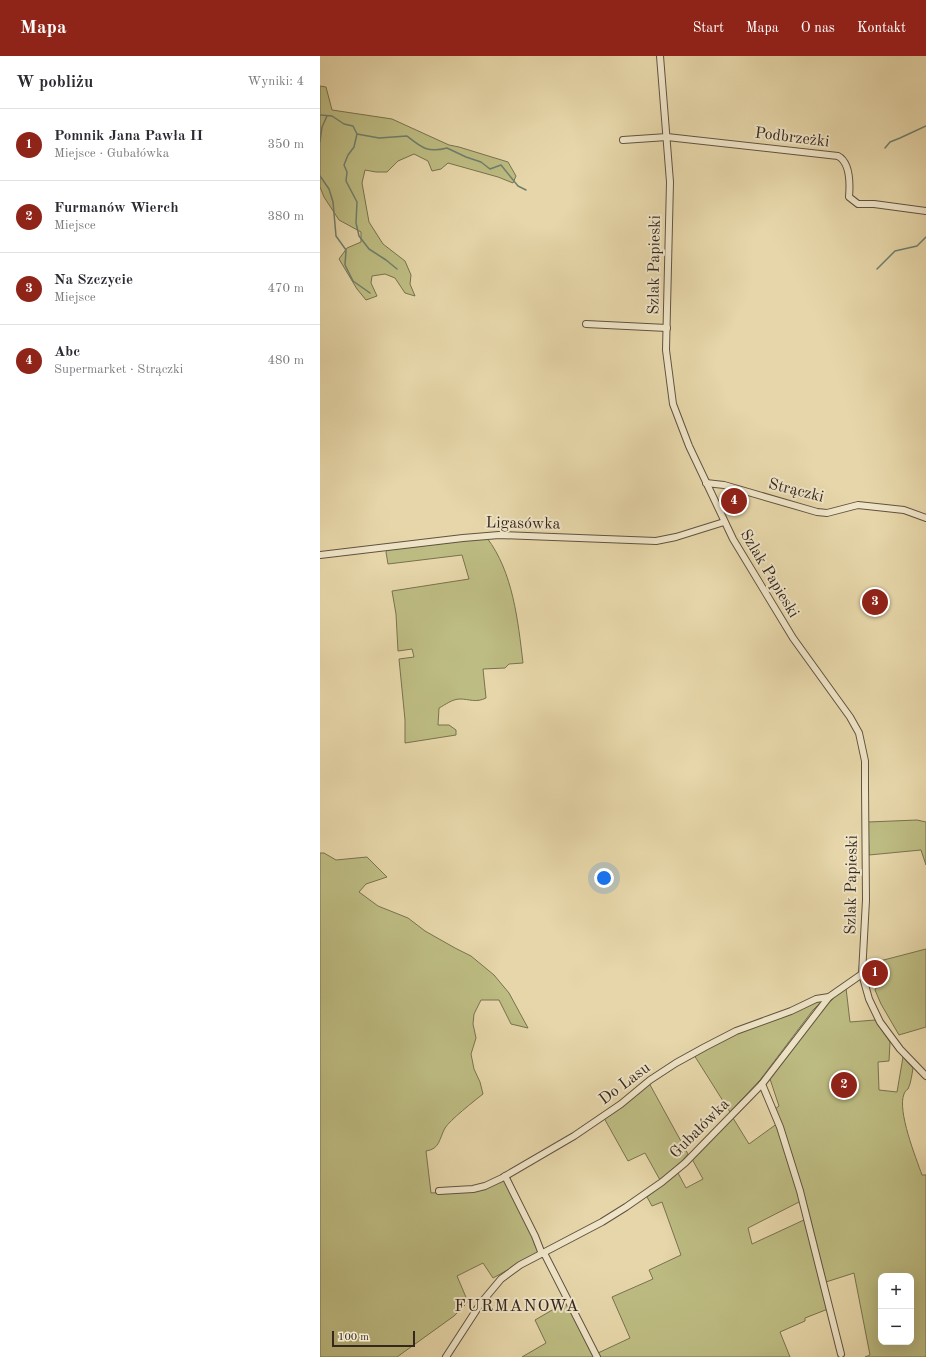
<!DOCTYPE html>
<html lang="pl">
<meta charset="utf-8">
<style>
body{margin:0;font-family:"Old Standard TT",serif;background:#f2f2f3;color:#2b2b33}
.controls{position:absolute;right:12px;bottom:12px;display:grid;overflow:hidden;border-radius:8px;box-shadow:0 4px 16px #0002}
.controls button{width:36px;height:36px;display:grid;place-items:center;padding:0;border:0;border-bottom:1px solid #e1e1e2;background:#fff;color:#2b2b33;font:20px sans-serif}
.scale{position:absolute;left:12px;bottom:10px;width:83px;box-sizing:border-box;padding-left:4px;border:2px solid #34271e;border-top:0;font-size:11px;line-height:14px;white-space:nowrap;color:#34271e;-webkit-text-stroke:3px #efe4c7;paint-order:stroke}
.you{position:absolute;left:284px;top:822px;width:14px;height:14px;margin:-10px;border:3px solid #fff;border-radius:50%;background:#1a73e8;box-shadow:0 0 0 6px #1a73e833}
.badge{display:grid;place-items:center;width:26px;height:26px;border-radius:50%;background:#8f2418;color:#fff;font-size:13px;font-weight:700}
.pin{position:absolute;translate:-50% -50%;border:2px solid #fff;box-shadow:0 1px 4px #0006}
.list{margin:0;padding:0;list-style:none}
h2{display:flex;justify-content:space-between;align-items:center;height:52px;margin:0;padding:0 16px;font-size:17px}
h2 small{font-size:13px;font-weight:400;color:#7c7c81}
.list li{display:grid;grid-template-columns:26px 1fr auto;gap:12px;align-items:center;box-sizing:border-box;height:72px;padding:0 16px;border-top:1px solid #e1e1e2}
.list b{display:block;font-size:15px;white-space:nowrap}
.list p{margin:0;font-size:13px;white-space:nowrap;color:#7c7c81}
.list em{font-size:13px;font-style:normal;color:#7c7c81}
.map{position:relative;flex:none;width:606px;height:1301px;overflow:hidden}
header{display:flex;align-items:center;gap:24px;box-sizing:border-box;height:56px;padding:0 20px;background:#8f2418;color:#fff}
header strong{font-size:19px}
nav{display:flex;gap:22px;margin-inline-start:auto;font-size:14px}
main{display:flex}
aside{flex:1;background:#fff}
.map>svg:first-child{display:block}
.green{fill:#bdbc82;stroke:#787250;fill-rule:evenodd}
.lines{fill:none;stroke-linecap:round;stroke-linejoin:round}
.stream{stroke:#6f7f6e;stroke-width:1.5}
.street-casing{stroke:#605341;stroke-width:8}
.street{stroke:#efe4c7;stroke-width:6}
.labels{text-anchor:middle;dominant-baseline:central;stroke-width:4;stroke-linejoin:round;paint-order:stroke}
.street-label{font-size:16px;fill:#34271e;stroke:#efe4c7}
.neighbourhood-label{font-size:17px;letter-spacing:1px;fill:#34271e;stroke:#efe4c7}
</style>
<header>
<strong>Mapa</strong>
<nav><a>Start</a><a>Mapa</a><a>O nas</a><a>Kontakt</a></nav>
</header>
<main>
<aside>
<h2>W pobliżu<small>Wyniki: 4</small></h2>
<ul class="list">
<li><span class="badge">1</span><div><b>Pomnik Jana Pawła II</b><p>Miejsce · Gubałówka</p></div><em>350 m</em></li>
<li><span class="badge">2</span><div><b>Furmanów Wierch</b><p>Miejsce</p></div><em>380 m</em></li>
<li><span class="badge">3</span><div><b>Na Szczycie</b><p>Miejsce</p></div><em>470 m</em></li>
<li><span class="badge">4</span><div><b>Abc</b><p>Supermarket · Strączki</p></div><em>480 m</em></li>
</ul>
</aside>
<div class="map">
<svg width="606" height="1301" viewBox="0 0 606 1301">
<rect width="100%" height="100%" fill="#e6d6a9"/>
<filter id="stains"><feTurbulence type="fractalNoise" baseFrequency=".005" numOctaves="4"/><feColorMatrix values="0 0 0 0 .2 0 0 0 0 .09 0 0 0 0 .02 0 0 0 .5 -.17"/></filter>
<radialGradient id="worn" r=".72"><stop offset=".6" stop-color="#630" stop-opacity="0"/><stop offset="1" stop-color="#630" stop-opacity=".3"/></radialGradient>
<!-- green -->
<g class="green">
<path d="M0,30L6,31L12,54L72,63L129,89L139,91L188,106L196,120L193,127L178,121L128,107L121,113L112,115L108,105L94,98L78,105L67,116H56L45,114L42,127L49,166L63,188L85,205L91,219L90,228L95,240L85,237L75,222L65,218L52,220L51,227L57,240L46,244L37,233L19,203L27,192L41,186V176L19,164L4,141L0,131Z"/>
<path d="M167,482C193,516 198,565 203,607L189,608L185,612L163,613L166,642C156,647 149,643 140,643C132,643 125,649 119,652L118,669H129L136,674V679L85,687V664L79,603L94,601L92,593L78,595L76,558L72,535L149,523L142,499L68,508L66,496L67,494Z"/>
<path d="M597,764L606,766V809L601,794L549,799L548,766Z"/>
<path d="M0,797H4L16,804L47,801L67,821L46,828L39,836L58,850L88,862L105,875L135,892L151,900L174,919L189,937L208,972L191,968L179,944H161L154,958L153,968L156,982L151,998L154,1013L160,1026L163,1038C154,1045 130,1064 125,1072C119,1083 120,1093 106,1095L111,1137L153,1135L189,1120L224,1194L173,1222L163,1207L137,1220L148,1246L134,1260L77,1301H0Z"/>
<path d="M606,893V971L579,979L561,948L555,934L559,926L556,906Z"/>
<path d="M526,932L530,966L555,964L570,986L569,1005L558,1006L559,1034L577,1036L583,1001L593,1012C592,1018 591,1027 588,1033C587,1033 584,1037 584,1038C577,1055 596,1102 602,1119H606V1301H545L550,1299L534,1217L506,1226L485,1142L455,1053L459,1050L450,1023L505,950L518,938ZM561,1220H591V1286H561Z"/>
<path d="M500,944L501,946L493,954L440,1024L410,1056L374,999L401,984Z"/>
<path d="M329,1027L368,1098L362,1105L340,1124L325,1097L308,1105L284,1062Z"/>
<path d="M413,1062L429,1088L458,1067L481,1145L428,1172L432,1188L486,1163L508,1253L485,1262V1265L460,1276L470,1301H279L278,1297L310,1282L292,1241L333,1223L329,1214L361,1199L342,1146L332,1150L327,1141L358,1117L366,1132L383,1123L372,1103Z"/>
<path d="M246,1246L274,1301H202L226,1287L215,1264Z"/>
</g>
<g class="lines">
<!-- stream -->
<g class="stream">
<path d="M0,59L12,60L24,68L33,70L37,78L59,82L87,80C102,92 108,97 127,92L146,101L161,106L170,113L181,109L198,130L206,134"/>
<path d="M37,78L34,91L28,99L24,109L27,116L26,125L37,146L36,167L39,180L49,193L66,204L77,213"/>
<path d="M0,86L2,71L7,60"/>
<path d="M565,92L570,86L580,82L606,70"/>
<path d="M0,120L9,133L13,146L16,180L26,194L25,209L33,225L50,237"/>
<path d="M557,213L575,195L597,190L606,181"/>
</g>
<defs>
<g id="street">
<path d="M340,0L350,126L346,294L353,348L369,390L413,483L473,582L530,661L539,677L545,705V731L546,844L542,918L549,943L560,966L580,993L606,1020"/>
<path d="M303,84L347,81L518,100C531,107 530,129 529,141L538,148H554L606,155"/>
<path d="M266,268L347,272"/>
<path d="M386,427L404,429L497,456L507,457L538,449L584,454L606,462"/>
<path d="M0,499L143,482L179,479L336,485L356,481L404,466"/>
<path d="M442,1028L460,1071L480,1135L521,1298"/>
<path d="M185,1120L215,1180L222,1198"/>
<path d="M119,1135L153,1133L165,1130L182,1122L254,1080L301,1048L330,1024L356,1007L385,991L416,975L471,955L496,943L509,941"/>
<path d="M224,1197L277,1301"/>
<path d="M126,1301L161,1247L181,1223L200,1209L282,1166L306,1151L342,1126L365,1107L442,1028L509,941L542,918"/>
</g>
</defs>
<!-- street casing -->
<use href="#street" class="street-casing"/>
<!-- street -->
<use href="#street" class="street"/>
</g>
<g class="labels">
<!-- street labels -->
<g class="street-label">
<text transform="translate(472 82) rotate(7)">Podbrzeżki</text>
<text transform="translate(335 209) rotate(-89)">Szlak Papieski</text>
<text transform="translate(476 435) rotate(14)">Strączki</text>
<text transform="translate(203 468) rotate(1)">Ligasówka</text>
<text transform="translate(449 518) rotate(59)">Szlak Papieski</text>
<text transform="translate(532 829) rotate(-89)">Szlak Papieski</text>
<text transform="translate(305 1028) rotate(-37)">Do Lasu</text>
<text transform="translate(380 1073) rotate(-45)">Gubałówka</text>
</g>
<!-- neighbourhood labels -->
<g class="neighbourhood-label">
<text x="197" y="1250">FURMANOWA</text>
</g>
</g>
<rect width="100%" height="100%" filter="url(#stains)"/>
<rect width="100%" height="100%" fill="url(#worn)"/>
</svg>
<div class="controls">
<button>+</button>
<button>−</button>
</div>
<div class="scale">100 m</div>
<div class="you"></div>
<div class="pin badge" style="left:555px;top:917px">1</div>
<div class="pin badge" style="left:524px;top:1029px">2</div>
<div class="pin badge" style="left:555px;top:546px">3</div>
<div class="pin badge" style="left:414px;top:445px">4</div>
</div>
</main>
